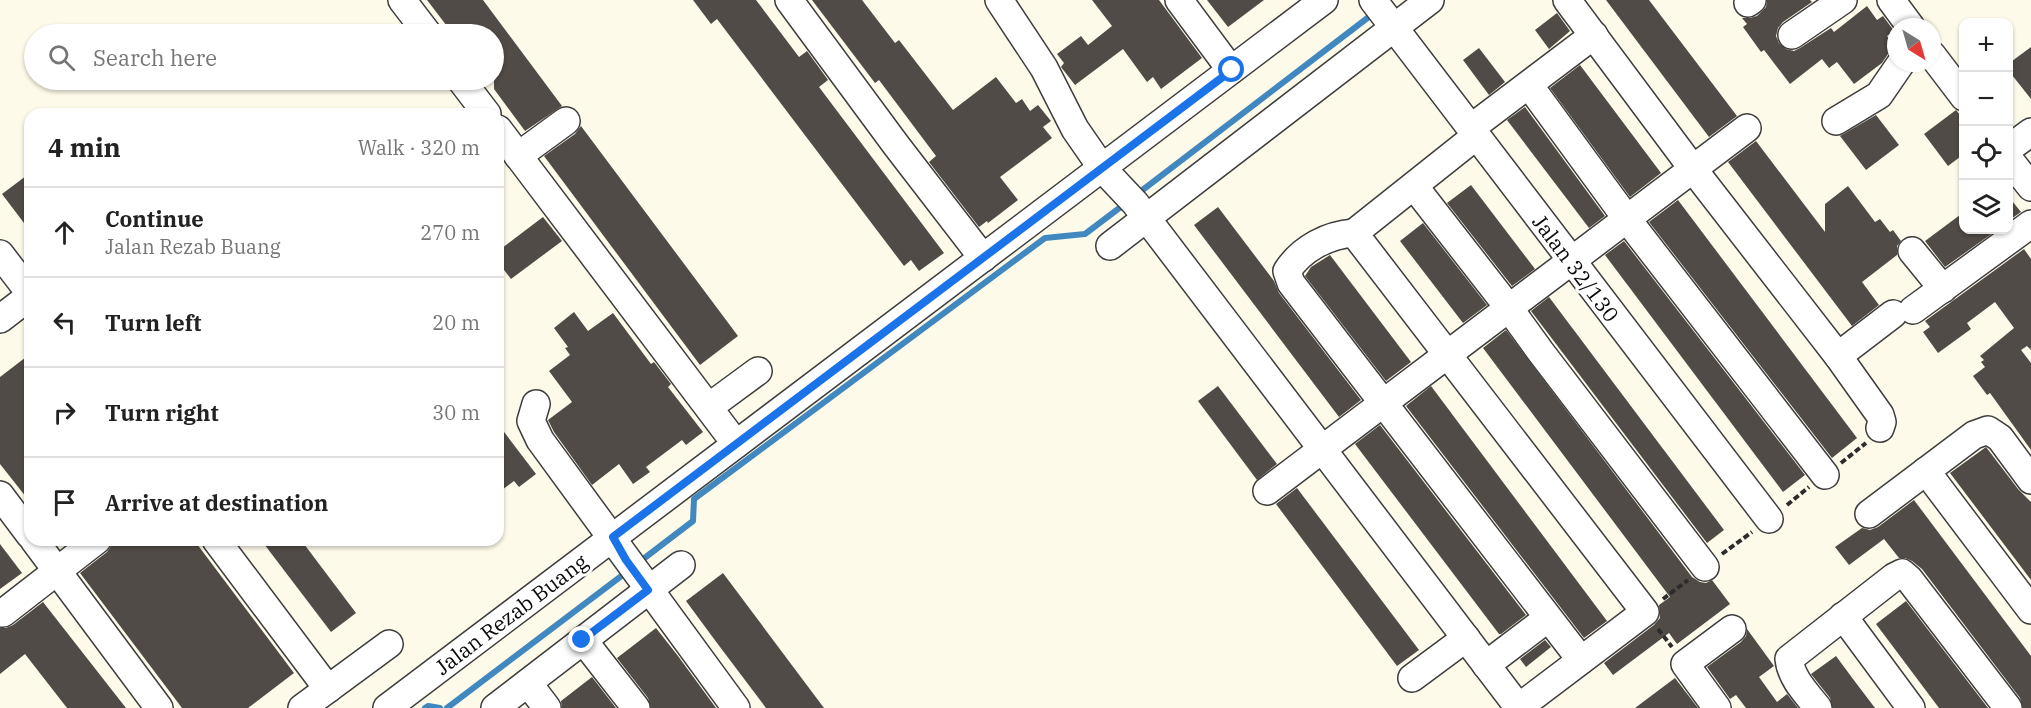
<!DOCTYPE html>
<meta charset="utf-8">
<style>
body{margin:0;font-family:"IBM Plex Serif",serif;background:#f6f6f6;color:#222}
.controls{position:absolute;right:18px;top:18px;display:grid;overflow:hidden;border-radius:12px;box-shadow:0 2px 4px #0004}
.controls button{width:54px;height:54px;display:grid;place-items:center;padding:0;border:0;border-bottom:2px solid #e0e0e0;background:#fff;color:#222;font:30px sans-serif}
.compass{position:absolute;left:1887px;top:18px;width:54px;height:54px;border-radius:50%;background:#fff;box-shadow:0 2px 4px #0004;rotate:143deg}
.stop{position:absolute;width:18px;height:18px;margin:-14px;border:4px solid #1a73e8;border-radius:50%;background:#fff}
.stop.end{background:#1a73e8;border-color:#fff;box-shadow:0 2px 6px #0008}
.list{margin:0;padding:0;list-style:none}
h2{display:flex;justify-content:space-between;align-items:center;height:78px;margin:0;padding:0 24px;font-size:26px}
h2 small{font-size:20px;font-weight:400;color:#767676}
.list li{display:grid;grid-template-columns:39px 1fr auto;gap:18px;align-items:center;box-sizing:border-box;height:90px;padding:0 24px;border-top:2px solid #e0e0e0}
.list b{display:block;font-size:22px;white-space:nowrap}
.list p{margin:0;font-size:20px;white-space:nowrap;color:#767676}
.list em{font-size:20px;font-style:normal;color:#767676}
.icon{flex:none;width:33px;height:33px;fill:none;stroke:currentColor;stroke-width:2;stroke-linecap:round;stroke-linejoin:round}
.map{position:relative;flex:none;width:2031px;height:708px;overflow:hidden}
.search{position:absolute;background:#fff;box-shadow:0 2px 4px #0004;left:24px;top:24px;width:480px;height:66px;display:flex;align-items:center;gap:15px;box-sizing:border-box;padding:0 21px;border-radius:33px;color:#767676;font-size:22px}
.panel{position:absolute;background:#fff;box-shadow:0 2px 4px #0004;left:24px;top:108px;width:480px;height:438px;border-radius:18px}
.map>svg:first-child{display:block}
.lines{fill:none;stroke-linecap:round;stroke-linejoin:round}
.stream{stroke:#4088bf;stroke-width:6}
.building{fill:#514b47}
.minor-casing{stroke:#3d3d3d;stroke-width:30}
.path{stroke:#2c2c2c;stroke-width:4;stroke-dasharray:6 3;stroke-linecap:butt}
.minor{stroke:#fff;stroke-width:27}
.route{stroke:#1a73e8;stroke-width:8}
.labels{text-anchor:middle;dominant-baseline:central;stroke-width:6;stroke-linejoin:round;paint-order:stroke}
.street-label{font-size:21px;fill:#0a0a0a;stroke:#fff}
</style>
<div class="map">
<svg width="2031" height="708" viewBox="0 0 2031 708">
<rect width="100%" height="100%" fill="#fdfae9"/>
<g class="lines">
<!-- stream -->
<g class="stream">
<path d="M1136,195L1374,13"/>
<path d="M638,563L693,521L694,499L1045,238L1085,234L1126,203"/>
<path d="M425,708L428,706L440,708"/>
<path d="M447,708L628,571"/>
</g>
</g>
<!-- building -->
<g class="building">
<path d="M427,0H483L562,106L525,131L494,89V34H453Z"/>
<path d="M693,0H756L799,57L807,51L828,80L819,87L944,253L919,271L911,260L904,266L717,19L711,24Z"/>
<path d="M812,0H862L895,43L899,40L953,110L996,77L1016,103L1022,99L1030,111L1038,105L1051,121L1043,127L1052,138L1000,177L1018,200L988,223L987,221L979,227L929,162L936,156L879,80L875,83Z"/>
<path d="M1092,0H1159L1202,58L1161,89L1153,77L1147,82L1123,49L1075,85L1061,67L1064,63L1057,54L1081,36L1088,45L1112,26Z"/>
<path d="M1207,0H1264L1228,27Z"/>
<path d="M1606,0H1649L1737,116L1709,137Z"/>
<path d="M1767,0H1810L1812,2L1783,22L1778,28L1776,36L1779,43L1786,49L1794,51L1800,48L1831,28L1834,32L1867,6L1877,20L1883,16L1894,31L1887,36L1896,48L1888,54L1882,63L1854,84L1837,62L1829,68L1822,59L1790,84L1764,50L1761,52L1743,27L1747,24L1742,18H1750L1757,16L1766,7Z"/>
<path d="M1557,13L1570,31L1549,49L1535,30Z"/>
<path d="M2031,47V99L2008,70V64Z"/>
<path d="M1479,48L1505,82L1489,95L1463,60Z"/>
<path d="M1580,65L1661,173L1630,197L1550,88Z"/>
<path d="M1525,107L1605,216L1589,228L1507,120Z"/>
<path d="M1956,110L1964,120V154L1948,166L1924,134Z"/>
<path d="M1876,115L1899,145L1866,170L1840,136Z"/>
<path d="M581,126L738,336L700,365L544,156L575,134Z"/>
<path d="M1756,141L1825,232V204L1848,186L1875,222L1880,219L1890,232L1893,230L1901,241L1897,246V255L1862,282L1879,305L1852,326L1728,162Z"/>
<path d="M30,173V231L2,194Z"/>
<path d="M1471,185L1535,269L1512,286L1447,203Z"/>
<path d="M2008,196L2021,212L2008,221Z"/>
<path d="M1678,200L1857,438L1832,458L1649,222Z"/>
<path d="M1218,207L1274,281L1279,293L1361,400L1339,417L1194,225Z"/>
<path d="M1964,212V230H1997L1945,267L1925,241Z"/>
<path d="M543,217L562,241L511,279L498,262V251Z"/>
<path d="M1423,223L1487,305L1463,323L1400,241Z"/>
<path d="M1624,241L1805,475L1783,492L1605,255Z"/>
<path d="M2024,249L2031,259V350L2027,346L2021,350L2031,363V450L1990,393L1987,395L1973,376L1985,367L1981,362L1984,360L1980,356L2014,328L1995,302L1967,323L1971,329L1938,353L1923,332L1930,327L1925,321Z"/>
<path d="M1330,255L1411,362L1386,381L1305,276L1311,267Z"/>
<path d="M1549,297L1724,530L1707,543L1531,311Z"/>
<path d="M574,312L588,331L613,313L651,364L654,362L671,384L668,387L703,432L686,445L682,440L646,467L650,472L633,484L619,464L592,485L554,432L548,420L572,402L549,371L570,355L565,348L568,347L554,328Z"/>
<path d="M1506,330L1692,577L1700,582L1706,583L1712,580L1730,604L1677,644L1669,633L1613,675L1604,663L1654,625L1660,618L1659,605L1670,597L1483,348Z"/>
<path d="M30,354V502L0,464V377Z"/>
<path d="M1218,386L1277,464L1257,480L1198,401Z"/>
<path d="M1431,386L1607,621L1584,638L1406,406Z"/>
<path d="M498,424L536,474L519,487L514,481L498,493Z"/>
<path d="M1380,425L1526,615L1501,634H1499L1355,444Z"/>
<path d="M1986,447L2018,489L2031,502V580L1950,473Z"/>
<path d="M1297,488L1419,650L1397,666L1276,504Z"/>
<path d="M1914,500L2031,656V708H2023L2020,698L1922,569L1912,561L1905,558H1899L1884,539L1849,565L1835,547L1862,528L1870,530L1878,527Z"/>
<path d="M112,540H194L294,673L248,708H182L80,573L107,552L111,546Z"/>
<path d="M261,540H301L356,613L331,632Z"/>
<path d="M0,544L22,573L0,589Z"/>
<path d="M723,573L797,672L824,708H766L717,643L686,601Z"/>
<path d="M1906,601L1988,708H1939L1876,624Z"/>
<path d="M43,602L115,694L126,708H67L25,654L0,674V628H6L13,625Z"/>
<path d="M656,628L678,656L716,708H651L648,698L617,658Z"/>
<path d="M1747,629L1774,666L1759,677L1777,702L1787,694L1798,708H1746L1736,695L1730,699L1707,667L1741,642L1746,636Z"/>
<path d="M1545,640L1551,647L1526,667L1520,659Z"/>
<path d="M1836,656L1853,679L1875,708H1833L1830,698L1811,674Z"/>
<path d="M592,677L616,708H562L561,701Z"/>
<path d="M1675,678L1698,708H1635Z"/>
</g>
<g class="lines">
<defs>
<g id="minor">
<path d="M402,0L428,34"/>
<path d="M789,0L896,145L983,258"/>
<path d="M999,0L1044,68L1075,129L1102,168L1135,203L1519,708"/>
<path d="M1179,0L1231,70"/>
<path d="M1373,0L1769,519"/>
<path d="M1567,0L1693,169L1838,356L1880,415L1882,422L1880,428"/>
<path d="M1891,0L1911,27"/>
<path d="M1748,3L1752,0"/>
<path d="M1792,35L1843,0"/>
<path d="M1932,55L1964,97"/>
<path d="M461,80L487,114"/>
<path d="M1529,85L1627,219L1825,475"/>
<path d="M1836,121L1879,95L1901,63"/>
<path d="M1471,128L1594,35"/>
<path d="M498,129L736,444"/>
<path d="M1476,136L1354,233L1645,612L1518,708"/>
<path d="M2008,149L2031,132"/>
<path d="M518,156L566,121"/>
<path d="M2008,158L2031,187"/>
<path d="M1414,186L1509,308L1540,351L1705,567"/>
<path d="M1354,233C1328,235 1302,248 1287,271L1291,283L1581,660"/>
<path d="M1110,246L1430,0"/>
<path d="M1912,251L1943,289"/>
<path d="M0,254L30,293"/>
<path d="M1913,310L2031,224"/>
<path d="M0,319L30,296"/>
<path d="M1838,356L1893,314"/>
<path d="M536,404L531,421L540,440L736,708"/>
<path d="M709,407L758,371"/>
<path d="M1926,471L2031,610"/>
<path d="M1267,491L1747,128"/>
<path d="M0,495L30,535"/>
<path d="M1869,514L1974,435L1988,430L2000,438L2031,480"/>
<path d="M34,540L159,708"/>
<path d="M216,540L328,689"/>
<path d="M3,613L97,540"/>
<path d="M1843,616L1911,708"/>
<path d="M583,640L636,708"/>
<path d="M1486,665L1548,618"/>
<path d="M1412,678L1466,638"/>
<path d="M528,683L547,708"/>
<path d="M302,708L389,644"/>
<path d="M387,708L1324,0"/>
<path d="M495,708L681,565"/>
<path d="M1717,708L1685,664L1732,629"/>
<path d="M1818,708C1806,693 1791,678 1789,659L1894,577L1902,573L1909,579L2008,708"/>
</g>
</defs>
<!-- minor casing -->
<use href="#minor" class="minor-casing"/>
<!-- path -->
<g class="path">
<path d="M1841,463L1866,443"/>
<path d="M1787,505L1809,487"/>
<path d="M1722,554L1752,532"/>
<path d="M1663,599L1688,580"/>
<path d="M1658,629L1672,647"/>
</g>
<!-- minor -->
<use href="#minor" class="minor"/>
</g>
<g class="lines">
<!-- route -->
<path class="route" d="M582,640L648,590L626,560L613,537L1232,70"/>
</g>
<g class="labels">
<!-- street labels -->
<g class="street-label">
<text transform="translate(1576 268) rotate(53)">Jalan 32/130</text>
<text transform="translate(511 614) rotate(-37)">Jalan Rezab Buang</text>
</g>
</g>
</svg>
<div class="controls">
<button>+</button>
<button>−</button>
<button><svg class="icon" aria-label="locate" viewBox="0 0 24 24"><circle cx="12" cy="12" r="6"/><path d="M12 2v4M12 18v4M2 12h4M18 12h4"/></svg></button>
<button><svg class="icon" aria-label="layers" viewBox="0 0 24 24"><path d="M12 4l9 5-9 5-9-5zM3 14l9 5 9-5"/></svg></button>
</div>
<svg class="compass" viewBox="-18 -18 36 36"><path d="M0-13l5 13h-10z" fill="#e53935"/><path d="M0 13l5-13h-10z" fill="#767676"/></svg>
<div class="stop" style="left:1232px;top:70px"></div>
<div class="stop end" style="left:582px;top:640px"></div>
<div class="search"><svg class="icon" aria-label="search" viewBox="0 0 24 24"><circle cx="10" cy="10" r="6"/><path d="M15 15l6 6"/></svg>Search here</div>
<section class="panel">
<h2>4 min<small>Walk · 320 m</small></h2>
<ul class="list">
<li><svg class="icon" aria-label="ahead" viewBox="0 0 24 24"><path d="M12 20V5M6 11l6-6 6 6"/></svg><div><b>Continue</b><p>Jalan Rezab Buang</p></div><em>270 m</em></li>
<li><svg class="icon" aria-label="left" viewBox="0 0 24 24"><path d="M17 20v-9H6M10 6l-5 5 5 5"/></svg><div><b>Turn left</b></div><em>20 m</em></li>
<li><svg class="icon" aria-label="right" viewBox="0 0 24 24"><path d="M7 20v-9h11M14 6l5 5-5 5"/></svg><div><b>Turn right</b></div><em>30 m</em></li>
<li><svg class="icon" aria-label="arrive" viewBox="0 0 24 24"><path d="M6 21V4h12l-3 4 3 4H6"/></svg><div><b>Arrive at destination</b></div></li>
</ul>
</section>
</div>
